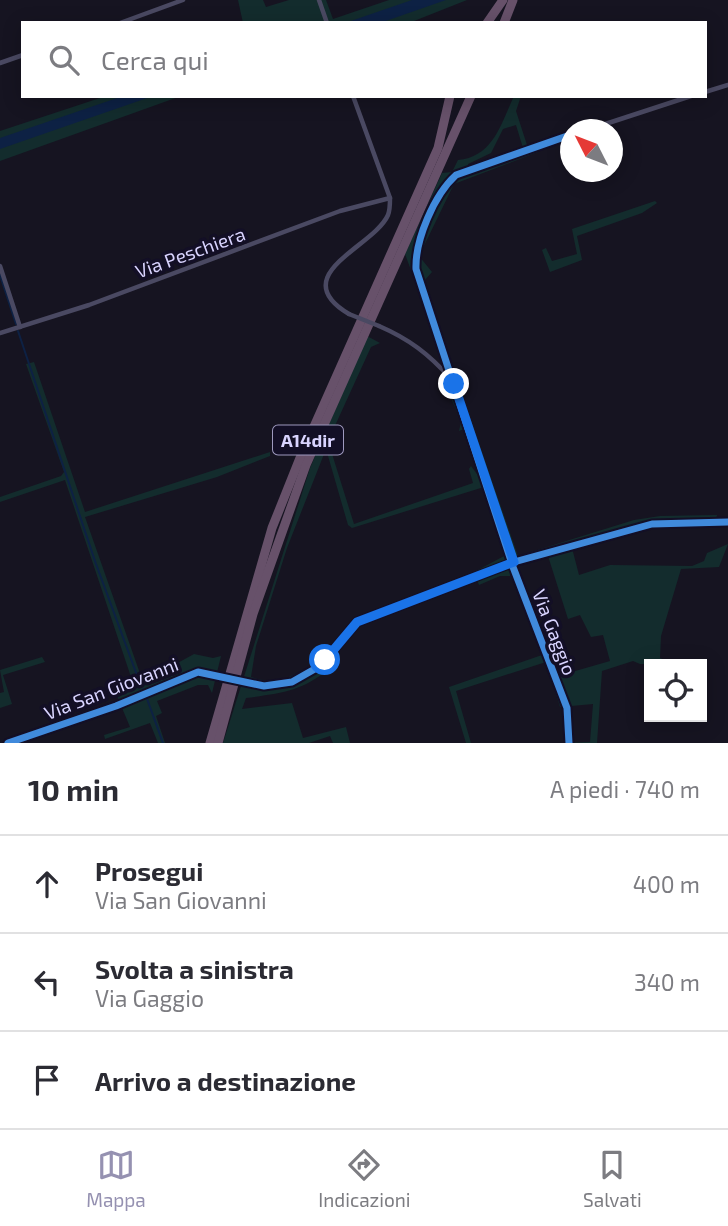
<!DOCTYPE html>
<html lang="it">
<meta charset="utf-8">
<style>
body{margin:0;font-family:"Exo 2",sans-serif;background:#f2f2f3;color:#2b2b33}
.controls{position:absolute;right:21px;bottom:21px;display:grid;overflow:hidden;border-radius:0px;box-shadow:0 4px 18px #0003}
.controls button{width:63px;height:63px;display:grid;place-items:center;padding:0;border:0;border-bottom:2px solid #e1e1e2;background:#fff;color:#2b2b33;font:35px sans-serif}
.compass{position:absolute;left:560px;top:119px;width:63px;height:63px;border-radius:50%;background:#fff;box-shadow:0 4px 18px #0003;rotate:312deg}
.stop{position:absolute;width:21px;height:21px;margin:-16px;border:5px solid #1a73e8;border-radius:50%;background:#fff}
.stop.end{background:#1a73e8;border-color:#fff;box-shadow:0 2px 7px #0008}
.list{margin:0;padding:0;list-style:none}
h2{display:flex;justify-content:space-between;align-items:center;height:91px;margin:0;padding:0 28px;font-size:30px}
h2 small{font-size:23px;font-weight:400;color:#7c7c81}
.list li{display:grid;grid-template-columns:46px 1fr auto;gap:21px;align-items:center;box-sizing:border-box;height:98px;padding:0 28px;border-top:2px solid #e1e1e2}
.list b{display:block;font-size:26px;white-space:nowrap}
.list p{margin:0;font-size:23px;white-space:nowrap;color:#7c7c81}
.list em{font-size:23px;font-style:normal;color:#7c7c81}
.icon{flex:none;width:38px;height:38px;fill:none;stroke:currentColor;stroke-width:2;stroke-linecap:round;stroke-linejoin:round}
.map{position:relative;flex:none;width:728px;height:743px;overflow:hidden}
.search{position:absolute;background:#fff;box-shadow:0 4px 18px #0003;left:21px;right:21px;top:21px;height:77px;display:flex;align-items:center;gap:18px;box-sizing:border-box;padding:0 24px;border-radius:0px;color:#7c7c81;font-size:26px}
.sheet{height:385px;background:#fff}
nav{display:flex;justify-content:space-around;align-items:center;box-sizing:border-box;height:98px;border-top:2px solid #e1e1e2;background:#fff;font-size:19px;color:#7c7c81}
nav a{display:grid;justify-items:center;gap:4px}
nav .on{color:#9591b1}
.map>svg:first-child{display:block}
.green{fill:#132c2d;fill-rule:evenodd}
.water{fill:#0d2144}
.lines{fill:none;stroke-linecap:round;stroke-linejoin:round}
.stream{stroke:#0d2144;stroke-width:2}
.street{stroke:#4a4962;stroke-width:4.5}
.highway{stroke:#67516a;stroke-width:9}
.street-bridge{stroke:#4a4962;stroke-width:4.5}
.cycleway-casing{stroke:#130f26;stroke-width:11}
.cycleway{stroke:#408adc;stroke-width:7}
.route{stroke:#1a73e8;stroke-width:9}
.labels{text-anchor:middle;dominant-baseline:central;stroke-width:7;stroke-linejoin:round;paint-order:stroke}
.shield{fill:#130f26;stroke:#9e99be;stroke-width:2}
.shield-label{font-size:18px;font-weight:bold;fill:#d9d4ff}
.street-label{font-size:19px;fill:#d9d4ff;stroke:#130f26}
</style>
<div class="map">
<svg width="728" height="743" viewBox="0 0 728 743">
<rect width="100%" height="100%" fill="#161421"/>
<!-- green -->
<g class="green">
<path d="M238,0H263L266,7L289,0H326L333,19L389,0H467L409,23H243Z"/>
<path d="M106,96H181L0,161V131Z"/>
<path d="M514,96H521L516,111L527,145L535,144L538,152L454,184L419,256L432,272L424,281L431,300H422L405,254L442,173L452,172L458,160C493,157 501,124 514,96ZM516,125L523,148L469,168L468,164L491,153L503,129Z"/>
<path d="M655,201L657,203L642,213L577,236L582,260L550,272L542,250L546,248L552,261L577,254L572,229Z"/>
<path d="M367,336L380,343L371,347L328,441L354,524L473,483L469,469L471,466L477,474L480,473L464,429L459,431L461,422L451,398L460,389L518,556L634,520L660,516L717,515L714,525L636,530L572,548L579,575L610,565L692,566L704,561L707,553L728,544L719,567L681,569L661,636L660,658L675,664H640L633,661L602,671L597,743H564L590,742L593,704L560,707L546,662L456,691L471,743H466L449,687L542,655L524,606L532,604L558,676L610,661L603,635L591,637L580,615L568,619L548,556L510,568V576H500L479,585L474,572L506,555L484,487L352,528L348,525L326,449L287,548L256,646L251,677C278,687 304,673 324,654L330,668C301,692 282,693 246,698L242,709L292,703L303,738L346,727L350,743H333L330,736L309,743H223L310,468Z"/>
<path d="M34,362L85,512L270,452V456L217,477L85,517L143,682L194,654L213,658L221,656L212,693L208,685H198L157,701L162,713L156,716L165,743H158L150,723L105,739L104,735L130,727L117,696L134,686L65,480L0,502V497L61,476L64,472L26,364Z"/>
<path d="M42,657L45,662L3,675L12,704L0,708V693L4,692L0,670Z"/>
</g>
<!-- water -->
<g class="water">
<path d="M412,0H446L380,23H345Z"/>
<path d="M123,96H153L0,149V138Z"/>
</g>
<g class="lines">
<!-- stream -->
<g class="stream">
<path d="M0,275L16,324"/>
<path d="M18,331L96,564L141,686"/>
<path d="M143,689V690"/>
<path d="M146,696L163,743"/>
</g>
<!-- street -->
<g class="street">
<path d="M319,0L327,23"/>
<path d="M120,23L183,0"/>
<path d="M0,63L23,55"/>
<path d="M705,92L728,85"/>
<path d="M587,130L691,96"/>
<path d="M0,266L20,327"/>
<path d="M349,314C284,275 374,247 388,215C390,210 390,203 390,198L353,96"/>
<path d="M379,326C409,339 429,354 451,379"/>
<path d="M0,333L89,305L340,211L390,198"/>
<path d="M252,684L275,686L301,678L320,666L357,622L514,562L652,524L728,522"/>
<path d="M8,743L116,706L193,673L216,674"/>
<path d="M569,743L567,708L513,567L416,269C415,240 434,195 456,175L570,135"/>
</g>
<!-- highway -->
<g class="highway">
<path d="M487,23L503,0"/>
<path d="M504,23L513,0"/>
<path d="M210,743L272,528L300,458L438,148L450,96"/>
<path d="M218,743L253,614L306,465L471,96"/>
</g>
<!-- street-bridge -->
<g class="street-bridge">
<path d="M349,314L379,326"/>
<path d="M216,674L252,684"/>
</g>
<defs>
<g id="cycleway">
<path d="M8,743L116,706L198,672L264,686L292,682L320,666L357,622L514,562L652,524L728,522"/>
<path d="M569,743L567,708L513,567L416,269C415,240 434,195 456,175L570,135"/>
</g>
</defs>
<!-- cycleway casing -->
<use href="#cycleway" class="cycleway-casing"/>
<!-- cycleway -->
<use href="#cycleway" class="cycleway"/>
</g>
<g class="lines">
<!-- route -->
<path class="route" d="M325,660L357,622L514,562L454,384"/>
</g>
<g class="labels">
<!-- shield labels -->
<rect class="shield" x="273" y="425.5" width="70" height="29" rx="5"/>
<g class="shield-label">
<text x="308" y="440">A14dir</text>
</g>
<!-- street labels -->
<g class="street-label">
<text transform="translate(190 252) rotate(-20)">Via Peschiera</text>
<text transform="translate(555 632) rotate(69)">Via Gaggio</text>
<text transform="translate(111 688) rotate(-21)">Via San Giovanni</text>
</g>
</g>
</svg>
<div class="controls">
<button><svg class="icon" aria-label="locate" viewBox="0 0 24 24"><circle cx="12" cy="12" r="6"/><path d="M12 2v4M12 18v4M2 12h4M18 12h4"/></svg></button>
</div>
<svg class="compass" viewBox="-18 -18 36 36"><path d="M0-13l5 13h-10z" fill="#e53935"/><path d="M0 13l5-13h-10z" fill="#7c7c81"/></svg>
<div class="stop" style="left:325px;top:660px"></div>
<div class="stop end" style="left:454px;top:384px"></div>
<div class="search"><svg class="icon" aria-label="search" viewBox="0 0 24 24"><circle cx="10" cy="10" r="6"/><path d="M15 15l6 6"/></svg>Cerca qui</div>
</div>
<section class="sheet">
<h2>10 min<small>A piedi · 740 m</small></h2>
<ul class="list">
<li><svg class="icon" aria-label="ahead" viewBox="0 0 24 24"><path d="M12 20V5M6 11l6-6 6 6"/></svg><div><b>Prosegui</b><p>Via San Giovanni</p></div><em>400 m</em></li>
<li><svg class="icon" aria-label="left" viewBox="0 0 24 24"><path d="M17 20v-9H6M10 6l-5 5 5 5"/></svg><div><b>Svolta a sinistra</b><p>Via Gaggio</p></div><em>340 m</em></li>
<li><svg class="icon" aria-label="arrive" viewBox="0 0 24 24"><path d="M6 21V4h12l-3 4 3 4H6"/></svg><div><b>Arrivo a destinazione</b></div></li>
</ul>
</section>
<nav>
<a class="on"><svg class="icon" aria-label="map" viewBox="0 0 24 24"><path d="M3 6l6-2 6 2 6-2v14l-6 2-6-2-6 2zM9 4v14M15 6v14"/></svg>Mappa</a>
<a><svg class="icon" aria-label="directions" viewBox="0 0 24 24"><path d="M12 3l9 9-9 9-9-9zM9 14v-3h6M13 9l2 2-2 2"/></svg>Indicazioni</a>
<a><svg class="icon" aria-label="saved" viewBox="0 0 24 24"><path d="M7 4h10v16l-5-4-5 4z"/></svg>Salvati</a>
</nav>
